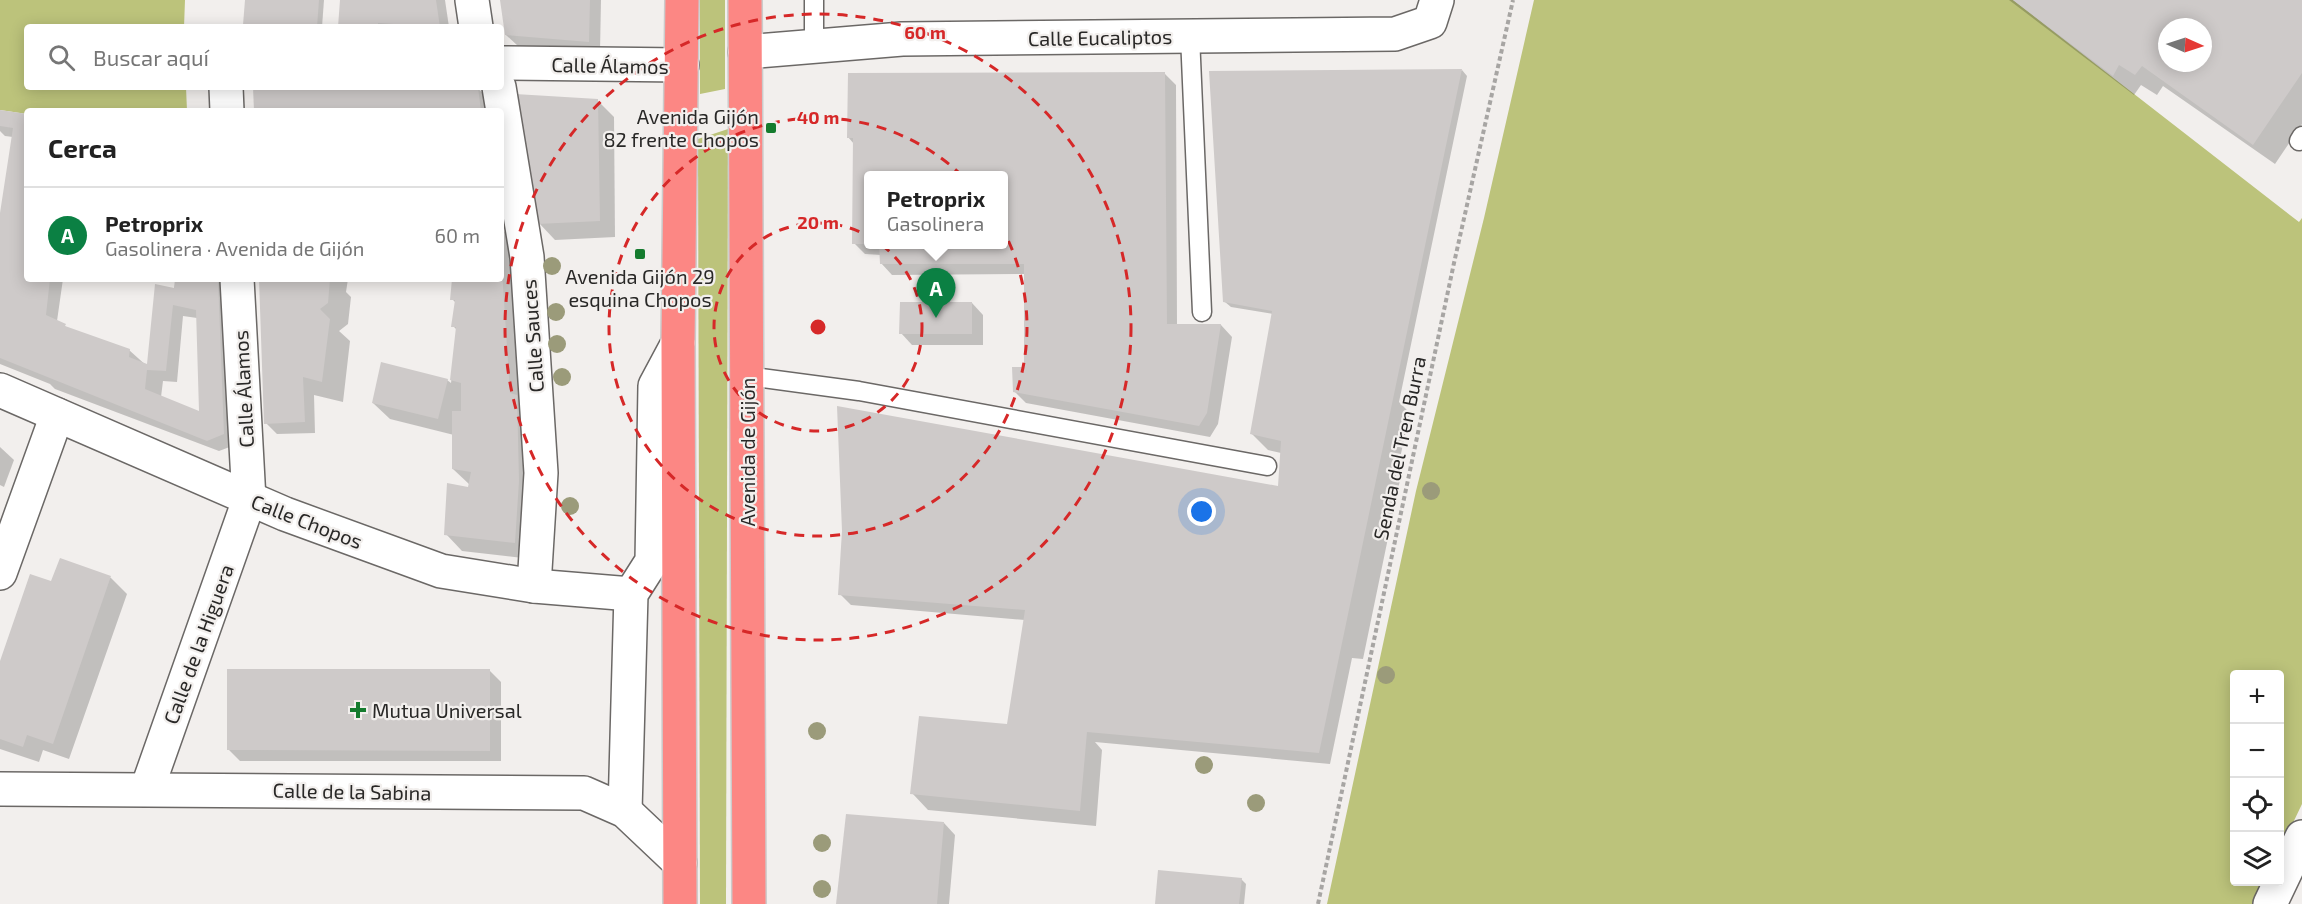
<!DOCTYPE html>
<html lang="es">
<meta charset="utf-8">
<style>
body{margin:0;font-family:"Exo 2",sans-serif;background:#f2f2f2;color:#222}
.controls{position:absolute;right:18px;bottom:18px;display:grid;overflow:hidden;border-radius:6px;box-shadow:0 3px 15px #0003}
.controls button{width:54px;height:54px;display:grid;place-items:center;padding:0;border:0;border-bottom:2px solid #e0e0e0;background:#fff;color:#222;font:30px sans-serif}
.compass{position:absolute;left:2158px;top:18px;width:54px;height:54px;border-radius:50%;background:#fff;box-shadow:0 3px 15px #0003;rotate:93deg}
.you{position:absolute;left:1202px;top:512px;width:21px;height:21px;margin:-15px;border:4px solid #fff;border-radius:50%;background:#1a73e8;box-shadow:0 0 0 9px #1a73e833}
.badge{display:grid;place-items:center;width:39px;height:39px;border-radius:50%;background:#0b8043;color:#fff;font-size:20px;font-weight:700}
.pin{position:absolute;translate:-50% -50px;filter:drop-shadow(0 2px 3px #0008)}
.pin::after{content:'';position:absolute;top:32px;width:21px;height:18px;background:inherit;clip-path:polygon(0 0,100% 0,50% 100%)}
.popup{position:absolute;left:864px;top:171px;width:144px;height:78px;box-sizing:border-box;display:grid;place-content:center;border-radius:6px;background:#fff;filter:drop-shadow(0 2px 4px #0005);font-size:20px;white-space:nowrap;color:#767676}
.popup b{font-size:22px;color:#222}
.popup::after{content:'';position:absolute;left:50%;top:100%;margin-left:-12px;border:12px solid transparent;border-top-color:#fff}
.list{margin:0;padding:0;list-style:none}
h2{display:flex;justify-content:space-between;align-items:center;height:78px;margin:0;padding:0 24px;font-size:26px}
h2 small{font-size:20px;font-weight:400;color:#767676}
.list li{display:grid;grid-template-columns:39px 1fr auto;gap:18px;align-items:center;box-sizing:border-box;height:96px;padding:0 24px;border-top:2px solid #e0e0e0}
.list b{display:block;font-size:22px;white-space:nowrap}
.list p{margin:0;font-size:20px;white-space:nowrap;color:#767676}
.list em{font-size:20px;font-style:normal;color:#767676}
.icon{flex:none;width:33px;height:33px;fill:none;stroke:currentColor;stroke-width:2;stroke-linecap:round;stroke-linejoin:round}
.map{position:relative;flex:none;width:2302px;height:904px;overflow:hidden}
.search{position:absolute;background:#fff;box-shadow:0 3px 15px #0003;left:24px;top:24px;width:480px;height:66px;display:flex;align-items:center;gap:15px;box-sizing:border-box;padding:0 21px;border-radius:6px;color:#767676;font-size:22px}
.panel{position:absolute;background:#fff;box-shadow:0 3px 15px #0003;left:24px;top:108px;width:480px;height:174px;border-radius:6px}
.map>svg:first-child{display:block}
.green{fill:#bcc37b}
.shadow{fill:#0003;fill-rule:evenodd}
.building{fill:#cecac9;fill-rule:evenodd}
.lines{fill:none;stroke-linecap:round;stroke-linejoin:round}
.lane-casing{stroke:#6b6866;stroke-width:21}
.street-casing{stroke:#6b6866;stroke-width:36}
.highway-casing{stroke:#cccbcb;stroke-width:36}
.path{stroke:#a7a5a3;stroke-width:4;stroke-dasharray:4.5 3;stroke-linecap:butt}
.lane{stroke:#fff;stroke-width:18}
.street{stroke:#fff;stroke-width:33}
.highway{stroke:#fc8784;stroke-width:33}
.tree{fill:#9b9b7a}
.ring{fill:none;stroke:#d62828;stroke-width:3;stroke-dasharray:10 8}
.poi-dot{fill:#157b2e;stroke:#f2efed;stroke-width:2}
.labels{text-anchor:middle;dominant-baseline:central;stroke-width:4.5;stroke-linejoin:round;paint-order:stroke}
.street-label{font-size:20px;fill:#292827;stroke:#f2efed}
.poi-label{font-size:20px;fill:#292827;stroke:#f2efed;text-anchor:end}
.centre{fill:#d62828;stroke:#f2efed;stroke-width:3}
.ring-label{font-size:18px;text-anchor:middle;font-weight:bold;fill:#d62828;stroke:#f2efed;stroke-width:4.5;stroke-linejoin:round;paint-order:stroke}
</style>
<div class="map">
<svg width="2302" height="904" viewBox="0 0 2302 904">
<rect width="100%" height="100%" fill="#f2efed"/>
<!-- green -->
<g class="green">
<path d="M0,0H185L184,27H27V87H186L187,111H27V114L0,110Z"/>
<path d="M700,0H725V89L700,94Z"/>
<path d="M1534,0H2013L2299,222L2302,218V804L2280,850V674H2234V882H2264L2253,904H1327L1416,491L1484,218Z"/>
<path d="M728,129L726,904H700L698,139Z"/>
</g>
<!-- shadow -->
<g class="shadow">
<path d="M246,0H324L322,27H247L245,24Z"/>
<path d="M341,0H445L449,27H339Z"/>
<path d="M501,0H601L600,52L518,46L506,35Z"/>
<path d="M2009,0H2302V124L2275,164L2163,86L2157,95L2141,85L2134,95ZM2167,27H2203V63H2167Z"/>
<path d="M1462,70L1467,76L1399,402L1410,413L1396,476L1400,480L1363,659L1352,658L1330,764L1095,742L1102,750L1096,826L928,810L912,793L1008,726L1025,620L851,605L840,594L1279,488L1281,453L1268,450L1252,434L1273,314L1231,307L1225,302Z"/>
<path d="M1165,74L1176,85L1177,325H1221L1232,337L1218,424L1210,437L1026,403L1014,391L1025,368L1026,274L892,275L881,263V255L865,254L854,243V144L848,137ZM868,176H1004V244H868Z"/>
<path d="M255,87L477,88L483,93L485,111H255Z"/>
<path d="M597,100L614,117L615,237L555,240L539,223Z"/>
<path d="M0,111L27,115V279H63L57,321L69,329L129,350L148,367L177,279H228L235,445L219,451L55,389L50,384L0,364V223L13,137L5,136L0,131ZM183,316L197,318L201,413L161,397L163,381L177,382Z"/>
<path d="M501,228L517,244L531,559L462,551L446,534L470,485L453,469L454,435L390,419L373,403L447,380L451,383L457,330L453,326L456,303L452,299L454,279H501Z"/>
<path d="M261,279H348L346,292L351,297L348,324L339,331L350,341L343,402L314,395L315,433L277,434L266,423Z"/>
<path d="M972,303L983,315V345H912L901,333Z"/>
<path d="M0,447L14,460L4,487L0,485Z"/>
<path d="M60,560L111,578L127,594L69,759L43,750L39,762L0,749V665L52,583Z"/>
<path d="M490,671L501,682V761H240L229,750Z"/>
<path d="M944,823L955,835L949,904H838Z"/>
<path d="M1241,879L1246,884L1244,904H1156Z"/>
</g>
<!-- building -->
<g class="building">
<path d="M245,0H319L317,27L243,25Z"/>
<path d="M340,0H436L440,27L378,23V27H338Z"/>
<path d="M500,0H590L589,42L505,35Z"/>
<path d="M2013,0H2302V73L2253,145L2142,66L2135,75L2119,65L2113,76ZM2167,27H2203V63H2167Z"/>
<path d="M1462,69L1319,753L1087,732L1080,811L910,794L919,716L1007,724L1025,610L838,595L842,531L837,406L1278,486L1281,441L1250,434L1272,311L1223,302L1209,71Z"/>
<path d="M1165,72L1167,324H1221L1207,413L1199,426L1013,392L1012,367H1024V264H880L879,244H1004V176H868V244H852L853,138H847L848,73Z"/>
<path d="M253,87H478L481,111H254Z"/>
<path d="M515,94L598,99L600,221L537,224Z"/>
<path d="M0,110L27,114V279H50L46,315L66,324L65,326L130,349L129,357L147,364L155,284L174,288L175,279H218L224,434L207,441L0,358V213L13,128L0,126ZM173,305L196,310L199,411L145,389L147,370L166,371Z"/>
<path d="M501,255L510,393L517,395L519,481L515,543L444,535L447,483L468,487L471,472L452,469V411H461V383L450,380L456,327H451L455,300H450L452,279H501Z"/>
<path d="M259,279H330L328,303L320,309L330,319L322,382L303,377L305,422L264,424Z"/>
<path d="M900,302H972V334H899Z"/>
<path d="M381,362L448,379L438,419L372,403Z"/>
<path d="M60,558L111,576L53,744L27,735L23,747L0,739V661L30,574L51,581Z"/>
<path d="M227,669H490V751L227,750Z"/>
<path d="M846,814L944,822L937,904H836Z"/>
<path d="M1158,870L1242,878L1239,904H1155Z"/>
</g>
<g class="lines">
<defs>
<g id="lane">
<path d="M814,0V46"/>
<path d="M1190,36L1202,312"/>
<path d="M2299,141L2302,136"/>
<path d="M747,376L859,391L1267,466"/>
</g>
<g id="street">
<path d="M472,0L476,27"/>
<path d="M745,52L902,39L1395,34L1430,22L1437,0"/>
<path d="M501,63L682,65"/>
<path d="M226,87L227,111"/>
<path d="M499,87L527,257L541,473L534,586"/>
<path d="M0,390L285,514L441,571L534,586L631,594"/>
<path d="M0,573L57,415"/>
<path d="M0,789L584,793L625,811L680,863"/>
<path d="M147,789L249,500L237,279"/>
<path d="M625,811L631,594L652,561L655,386L678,343"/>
<path d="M2270,904L2302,837"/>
</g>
<g id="highway">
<path d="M745,0L749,904"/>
<path d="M680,904L678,343L682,0"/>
</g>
</defs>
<!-- lane casing -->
<use href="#lane" class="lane-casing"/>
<!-- street casing -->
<use href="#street" class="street-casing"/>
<!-- highway casing -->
<use href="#highway" class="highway-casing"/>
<!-- path -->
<path class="path" d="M1318,904L1454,263L1513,0"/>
<!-- lane -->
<use href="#lane" class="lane"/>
<!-- street -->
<use href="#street" class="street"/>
<!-- highway -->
<use href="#highway" class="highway"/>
</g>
<!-- trees -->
<g class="tree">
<circle cx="552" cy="266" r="9"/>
<circle cx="556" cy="312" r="9"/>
<circle cx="557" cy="344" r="9"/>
<circle cx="562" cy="377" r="9"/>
<circle cx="1431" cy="491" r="9"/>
<circle cx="570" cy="506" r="9"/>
<circle cx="1386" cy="675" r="9"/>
<circle cx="817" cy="731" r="9"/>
<circle cx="1204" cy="765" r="9"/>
<circle cx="1256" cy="803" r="9"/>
<circle cx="822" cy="843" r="9"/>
<circle cx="822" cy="889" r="9"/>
</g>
<!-- distance rings -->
<g class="ring">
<circle cx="818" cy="327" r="104"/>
<circle cx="818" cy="327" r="209"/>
<circle cx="818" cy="327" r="313"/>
</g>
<!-- markers -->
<g class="poi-dot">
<rect x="765" y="122" width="12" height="12" rx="3"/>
<rect x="634" y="248" width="12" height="12" rx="3"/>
<path d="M355 701h6v6h6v6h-6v6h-6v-6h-6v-6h6z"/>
</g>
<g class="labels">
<!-- street labels -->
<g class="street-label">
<text transform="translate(1100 37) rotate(-1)">Calle Eucaliptos</text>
<text transform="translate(610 65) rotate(1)">Calle Álamos</text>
<text transform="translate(532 336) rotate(-94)">Calle Sauces</text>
<text transform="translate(243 389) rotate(-93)">Calle Álamos</text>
<text transform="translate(1399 448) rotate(-78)">Senda del Tren Burra</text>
<text transform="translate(747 452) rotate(-90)">Avenida de Gijón</text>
<text transform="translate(307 521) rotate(21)">Calle Chopos</text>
<text transform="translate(198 644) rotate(-70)">Calle de la Higuera</text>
<text transform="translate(352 791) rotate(1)">Calle de la Sabina</text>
</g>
<!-- poi labels -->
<g class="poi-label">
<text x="759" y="116">Avenida Gijón<tspan x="759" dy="23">82 frente Chopos</tspan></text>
<text x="640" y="276" text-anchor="middle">Avenida Gijón 29<tspan x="640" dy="23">esquina Chopos</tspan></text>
<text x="372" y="710" text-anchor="start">Mutua Universal</text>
</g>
</g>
<circle cx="818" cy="327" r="9" class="centre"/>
<g class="ring-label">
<text x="925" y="39">60 m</text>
<text x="818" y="124">40 m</text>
<text x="818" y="229">20 m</text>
</g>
</svg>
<div class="controls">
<button>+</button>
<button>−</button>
<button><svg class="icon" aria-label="locate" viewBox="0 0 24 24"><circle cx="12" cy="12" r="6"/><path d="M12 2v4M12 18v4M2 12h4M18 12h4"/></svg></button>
<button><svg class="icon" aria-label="layers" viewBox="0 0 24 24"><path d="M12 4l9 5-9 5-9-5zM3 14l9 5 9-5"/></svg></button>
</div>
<svg class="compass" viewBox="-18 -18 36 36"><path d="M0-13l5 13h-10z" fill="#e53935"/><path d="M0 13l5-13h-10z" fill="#767676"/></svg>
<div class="you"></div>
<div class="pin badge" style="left:936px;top:318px">A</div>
<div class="popup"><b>Petroprix</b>Gasolinera</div>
<div class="search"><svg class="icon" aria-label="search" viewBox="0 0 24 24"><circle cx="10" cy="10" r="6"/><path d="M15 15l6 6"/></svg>Buscar aquí</div>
<section class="panel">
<h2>Cerca<small></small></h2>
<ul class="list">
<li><span class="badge">A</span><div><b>Petroprix</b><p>Gasolinera · Avenida de Gijón</p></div><em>60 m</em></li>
</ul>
</section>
</div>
